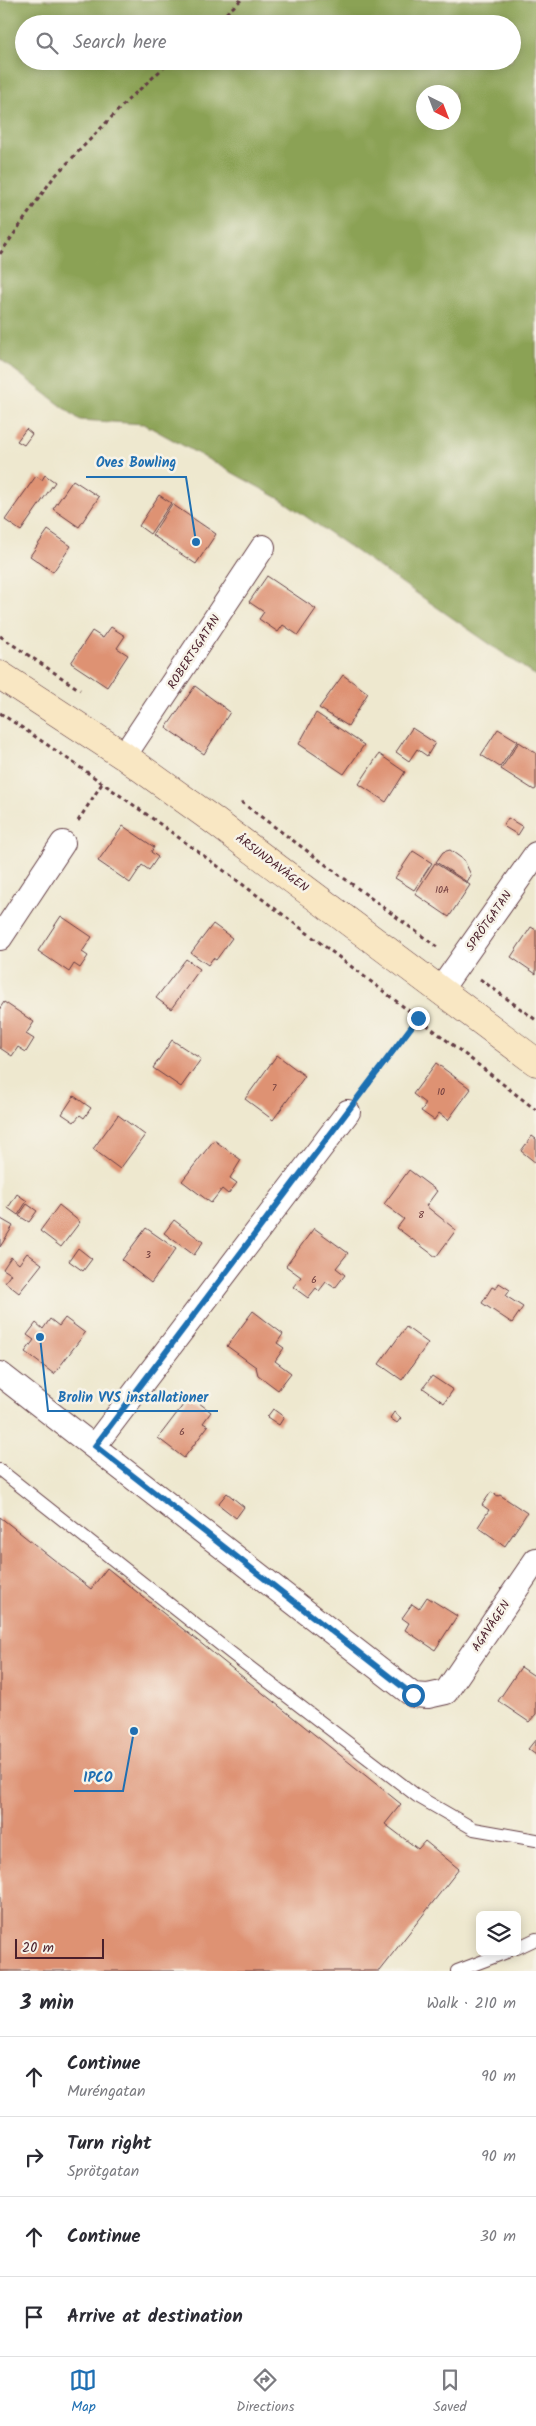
<!DOCTYPE html>
<meta charset="utf-8">
<style>
body{margin:0;font-family:Kalam,sans-serif;background:#f2f2f3;color:#2b2b33}
.controls{position:absolute;right:15px;bottom:15px;display:grid;overflow:hidden;border-radius:8px;box-shadow:0 2px 12px #0003}
.controls button{width:45px;height:45px;display:grid;place-items:center;padding:0;border:0;border-bottom:1px solid #e1e1e2;background:#fff;color:#2b2b33;font:25px sans-serif}
.compass{position:absolute;left:416px;top:85px;width:45px;height:45px;border-radius:50%;background:#fff;box-shadow:0 2px 12px #0003;rotate:138deg}
.scale{position:absolute;left:15px;bottom:12px;width:89px;box-sizing:border-box;padding-left:5px;border:2px solid #4a1f2b;border-top:0;font-size:14px;line-height:18px;white-space:nowrap;color:#4a1f2b;-webkit-text-stroke:4px #f7f3e8;paint-order:stroke}
.stop{position:absolute;width:15px;height:15px;margin:-11px;border:4px solid #1f6fb2;border-radius:50%;background:#fff}
.stop.end{background:#1f6fb2;border-color:#fff;box-shadow:0 1px 5px #0008}
.list{margin:0;padding:0;list-style:none}
h2{display:flex;justify-content:space-between;align-items:center;height:65px;margin:0;padding:0 20px;font-size:21px}
h2 small{font-size:16px;font-weight:400;color:#7c7c81}
.list li{display:grid;grid-template-columns:32px 1fr auto;gap:15px;align-items:center;box-sizing:border-box;height:80px;padding:0 20px;border-top:1px solid #e1e1e2}
.list b{display:block;font-size:19px;white-space:nowrap}
.list p{margin:0;font-size:16px;white-space:nowrap;color:#7c7c81}
.list em{font-size:16px;font-style:normal;color:#7c7c81}
.icon{flex:none;width:28px;height:28px;fill:none;stroke:currentColor;stroke-width:2;stroke-linecap:round;stroke-linejoin:round}
.map{position:relative;flex:none;width:536px;height:1971px;overflow:hidden}
.search{position:absolute;background:#fff;box-shadow:0 2px 12px #0003;left:15px;right:15px;top:15px;height:55px;display:flex;align-items:center;gap:12px;box-sizing:border-box;padding:0 18px;border-radius:28px;color:#7c7c81;font-size:19px}
.sheet{height:385px;background:#fff}
nav{display:flex;justify-content:space-around;align-items:center;box-sizing:border-box;height:70px;border-top:1px solid #e1e1e2;background:#fff;font-size:14px;color:#7c7c81}
nav a{display:grid;justify-items:center;gap:2px}
nav .on{color:#1f6fb2}
.map>svg:first-child{display:block}
.forest{fill:#8ba254;stroke:#6a6040;fill-rule:evenodd}
.building{fill:#de9273}
.lines{fill:none;stroke-linecap:round;stroke-linejoin:round}
.lane-casing{stroke:#633d44;stroke-width:14}
.street-casing{stroke:#633d44;stroke-width:26}
.secondary-casing{stroke:#633d44;stroke-width:29}
.path{stroke:#633d44;stroke-width:3;stroke-dasharray:4 4;stroke-linecap:butt}
.lane{stroke:#fff;stroke-width:12}
.street{stroke:#fff;stroke-width:24}
.secondary{stroke:#f9e7c3;stroke-width:28}
.route{stroke:#1f6fb2;stroke-width:6}
.labels{text-anchor:middle;dominant-baseline:central;stroke-width:5;stroke-linejoin:round;paint-order:stroke}
.number-label{font-size:10px;fill:#6f3c3d}
.street-label{font-size:12px;fill:#4a1f2b;stroke:#f7f3e8}
.leader{fill:none;stroke:#1f6fb2;stroke-width:2}
.callout-dot{fill:#1f6fb2;stroke:#f7f3e8;stroke-width:2}
.callout-label{font-size:14px;text-anchor:middle;font-weight:bold;fill:#1f6fb2;stroke:#f7f3e8;stroke-width:5;stroke-linejoin:round;paint-order:stroke}
</style>
<div class="map">
<svg width="536" height="1971" viewBox="0 0 536 1971">
<rect width="100%" height="100%" fill="#f7f3e8"/>
<filter id="ink" filterUnits="userSpaceOnUse"><feTurbulence type="fractalNoise" baseFrequency=".02" numOctaves="2"/><feDisplacementMap in="SourceGraphic" scale="10" xChannelSelector="R" yChannelSelector="G"/><feConvolveMatrix kernelMatrix="1 2 1 2 8 2 1 2 1" color-interpolation-filters="sRGB"/></filter>
<filter id="wash" filterUnits="userSpaceOnUse"><feTurbulence type="fractalNoise" baseFrequency=".0096" numOctaves="4" result="noise"/><feDisplacementMap in="SourceGraphic" scale="20" xChannelSelector="R" yChannelSelector="G"/><feGaussianBlur stdDeviation="1.12" result="paint"/><feColorMatrix in="noise" values="0 0 0 0 0 0 0 0 0 0 0 0 0 0 0 0 0 1.4 0 .05"/><feComposite in="paint" operator="in"/></filter>
<g filter="url(#wash)">
<rect width="100%" height="100%" fill="#eee8cf"/>
<!-- forest -->
<path class="forest" d="M0,0H536V676L282,500L144,424L80,420L0,359ZM24,24H512V61H24ZM424,92H454V122H424Z"/>
<g id="blocks">
<!-- building -->
<g class="building">
<path d="M26,429L32,434L24,445L17,441Z"/>
<path d="M45,475L55,482L21,531L5,520L36,476L42,480Z"/>
<path d="M73,480L99,497L79,527L53,509Z"/>
<path d="M159,495L171,503L150,534L139,526Z"/>
<path d="M172,504L216,534L196,564L152,535Z"/>
<path d="M48,530L71,546L53,572L30,556Z"/>
<path d="M267,576L316,609L298,635L283,625L278,632L259,619L264,612L249,602Z"/>
<path d="M111,627L125,636L117,648L128,655L107,687L71,663L92,631L103,638Z"/>
<path d="M343,675L368,693L348,726L319,708Z"/>
<path d="M195,686L230,712L204,754L166,728Z"/>
<path d="M316,713L364,745L344,774L299,744Z"/>
<path d="M412,728L435,743L427,756L417,749L409,761L396,752Z"/>
<path d="M498,729L518,741L500,767L481,755Z"/>
<path d="M519,742L536,753V789L534,790L501,769Z"/>
<path d="M379,754L405,772L386,802L359,784Z"/>
<path d="M508,818L523,827L518,835L503,826Z"/>
<path d="M123,826L154,847L151,852L158,857L149,870L142,865L130,883L98,861Z"/>
<path d="M450,850L464,860L471,875L467,882L436,862L443,852Z"/>
<path d="M413,851L432,863L414,890L395,878Z"/>
<path d="M435,863L470,885L449,917L415,894Z"/>
<path d="M61,916L92,937L82,952L88,956L80,968L74,964L69,972L38,951Z"/>
<path d="M213,924L232,938L216,960L213,958L208,965L191,953Z"/>
<path d="M531,927L536,930V974L511,957Z"/>
<path d="M186,959L200,969L171,1009L156,998Z"/>
<path d="M4,1002L34,1022L26,1034L34,1039L26,1052L18,1047L12,1056L0,1048V1008Z"/>
<path d="M172,1040L201,1059L181,1087L153,1068Z"/>
<path d="M277,1055L305,1076L273,1120L245,1099Z"/>
<path d="M436,1063L471,1089L448,1120L439,1113L434,1120L421,1111L426,1104L413,1094Z"/>
<path d="M74,1096L91,1108L84,1118L80,1115L74,1122L62,1114Z"/>
<path d="M118,1115L145,1135L120,1169L93,1149Z"/>
<path d="M532,1136L536,1139V1163L521,1151Z"/>
<path d="M214,1140L241,1160L230,1178L237,1183L228,1194L222,1189L211,1203L182,1181Z"/>
<path d="M409,1170L437,1191L426,1206L456,1230L436,1257L397,1228L404,1219L384,1204Z"/>
<path d="M17,1194L27,1201L18,1215L8,1208Z"/>
<path d="M27,1204L37,1211L29,1222L19,1216Z"/>
<path d="M59,1205L80,1222L61,1247L40,1231Z"/>
<path d="M1,1219L13,1226L0,1247V1221Z"/>
<path d="M174,1220L203,1242L194,1255L164,1233Z"/>
<path d="M146,1228L176,1249L151,1283L122,1260Z"/>
<path d="M314,1228L348,1253L336,1268L345,1275L335,1288L326,1282L319,1291L316,1288L308,1298L293,1287L301,1277L286,1266Z"/>
<path d="M78,1248L92,1259L83,1271L69,1261Z"/>
<path d="M27,1253L42,1264L19,1293L5,1282L11,1274L3,1269L11,1257L19,1264Z"/>
<path d="M499,1283L510,1290L506,1296L523,1307L512,1323L482,1303L492,1287L496,1289Z"/>
<path d="M253,1311L283,1334L277,1343L284,1348L275,1361L291,1373L278,1390L258,1375L256,1367L227,1346Z"/>
<path d="M65,1318L85,1333L54,1374L25,1352L34,1340L27,1335L36,1323L43,1329L50,1319L59,1326Z"/>
<path d="M406,1327L428,1343L402,1380L379,1364Z"/>
<path d="M432,1376L453,1390L444,1403L423,1388Z"/>
<path d="M190,1396L211,1412L203,1423L208,1426L184,1458L158,1438Z"/>
<path d="M273,1409L284,1417L279,1425L267,1417Z"/>
<path d="M394,1412L401,1418L397,1423L390,1418Z"/>
<path d="M491,1492L498,1496L500,1495L527,1513L505,1546L478,1527L489,1510L482,1505Z"/>
<path d="M227,1493L244,1507L236,1518L218,1504Z"/>
<path d="M0,1517L91,1589L107,1568L401,1804L385,1824L418,1849L425,1841L459,1869L379,1971H0Z"/>
<path d="M427,1597L457,1616L435,1650L405,1630L409,1623L402,1618L412,1604L419,1609Z"/>
<path d="M521,1667L536,1677V1714L529,1722L498,1701Z"/>
<path d="M536,1739V1755L528,1749Z"/>
</g>
</g>
</g>
<g filter="url(#ink)">
<use href="#blocks" fill-opacity="0" stroke="#633d44" stroke-width="1"/>
<g class="lines">
<defs>
<g id="lane">
<path d="M0,1470L231,1653L417,1796L474,1829L536,1840"/>
<path d="M517,1948L536,1939"/>
<path d="M457,1971L507,1952"/>
</g>
<g id="street">
<path d="M124,756L263,547"/>
<path d="M0,938L63,843"/>
<path d="M441,989L536,854"/>
<path d="M0,1374L413,1695L428,1696L446,1692L536,1560"/>
<path d="M95,1445L348,1112"/>
</g>
<path id="secondary" d="M0,675L124,756L213,820L536,1062"/>
</defs>
<!-- lane casing -->
<use href="#lane" class="lane-casing"/>
<!-- street casing -->
<use href="#street" class="street-casing"/>
<!-- secondary casing -->
<use href="#secondary" class="secondary-casing"/>
<!-- path -->
<g class="path">
<path d="M214,24L241,0"/>
<path d="M0,254L53,178L129,99L171,61"/>
<path d="M0,636L80,690"/>
<path d="M0,713C185,836 361,973 536,1110"/>
<path d="M241,802L437,947"/>
<path d="M78,821L103,782"/>
<path d="M480,979L536,1020"/>
<path d="M363,1092L418,1018"/>
</g>
<!-- lane -->
<use href="#lane" class="lane"/>
<!-- street -->
<use href="#street" class="street"/>
<!-- secondary -->
<use href="#secondary" class="secondary"/>
</g>
</g>
<g class="lines" filter="url(#ink)">
<!-- route -->
<path class="route" d="M413,1695L95,1446L418,1018"/>
</g>
<g class="labels">
<!-- number labels -->
<g class="number-label">
<text x="442" y="890">10A</text>
<text x="274" y="1088">7</text>
<text x="441" y="1092">10</text>
<text x="421" y="1215">8</text>
<text x="148" y="1255">3</text>
<text x="314" y="1280">6</text>
<text x="182" y="1432">6</text>
</g>
<!-- street labels -->
<g class="street-label">
<text transform="translate(194 652) rotate(-57)">ROBERTSGATAN</text>
<text transform="translate(272 863) rotate(37)">ÅRSUNDAVÄGEN</text>
<text transform="translate(489 921) rotate(-55)">SPRÖTGATAN</text>
<text transform="translate(491 1626) rotate(-56)">AGAVÄGEN</text>
</g>
</g>
<!-- callouts -->
<path class="leader" d="M196 542L186 477H86M40 1337L48 1411H218M134 1731L123 1791H74"/>
<g class="callout-dot">
<circle cx="196" cy="542" r="5"/>
<circle cx="40" cy="1337" r="5"/>
<circle cx="134" cy="1731" r="5"/>
</g>
<g class="callout-label">
<text x="136" y="467">Oves Bowling</text>
<text x="133" y="1402">Brolin VVS installationer</text>
<text x="98" y="1782">IPCO</text>
</g>
</svg>
<div class="controls">
<button><svg class="icon" aria-label="layers" viewBox="0 0 24 24"><path d="M12 4l9 5-9 5-9-5zM3 14l9 5 9-5"/></svg></button>
</div>
<svg class="compass" viewBox="-18 -18 36 36"><path d="M0-13l5 13h-10z" fill="#e53935"/><path d="M0 13l5-13h-10z" fill="#7c7c81"/></svg>
<div class="scale">20 m</div>
<div class="stop" style="left:413px;top:1695px"></div>
<div class="stop end" style="left:418px;top:1018px"></div>
<div class="search"><svg class="icon" aria-label="search" viewBox="0 0 24 24"><circle cx="10" cy="10" r="6"/><path d="M15 15l6 6"/></svg>Search here</div>
</div>
<section class="sheet">
<h2>3 min<small>Walk · 210 m</small></h2>
<ul class="list">
<li><svg class="icon" aria-label="ahead" viewBox="0 0 24 24"><path d="M12 20V5M6 11l6-6 6 6"/></svg><div><b>Continue</b><p>Muréngatan</p></div><em>90 m</em></li>
<li><svg class="icon" aria-label="right" viewBox="0 0 24 24"><path d="M7 20v-9h11M14 6l5 5-5 5"/></svg><div><b>Turn right</b><p>Sprötgatan</p></div><em>90 m</em></li>
<li><svg class="icon" aria-label="ahead" viewBox="0 0 24 24"><path d="M12 20V5M6 11l6-6 6 6"/></svg><div><b>Continue</b></div><em>30 m</em></li>
<li><svg class="icon" aria-label="arrive" viewBox="0 0 24 24"><path d="M6 21V4h12l-3 4 3 4H6"/></svg><div><b>Arrive at destination</b></div></li>
</ul>
</section>
<nav>
<a class="on"><svg class="icon" aria-label="map" viewBox="0 0 24 24"><path d="M3 6l6-2 6 2 6-2v14l-6 2-6-2-6 2zM9 4v14M15 6v14"/></svg>Map</a>
<a><svg class="icon" aria-label="directions" viewBox="0 0 24 24"><path d="M12 3l9 9-9 9-9-9zM9 14v-3h6M13 9l2 2-2 2"/></svg>Directions</a>
<a><svg class="icon" aria-label="saved" viewBox="0 0 24 24"><path d="M7 4h10v16l-5-4-5 4z"/></svg>Saved</a>
</nav>
